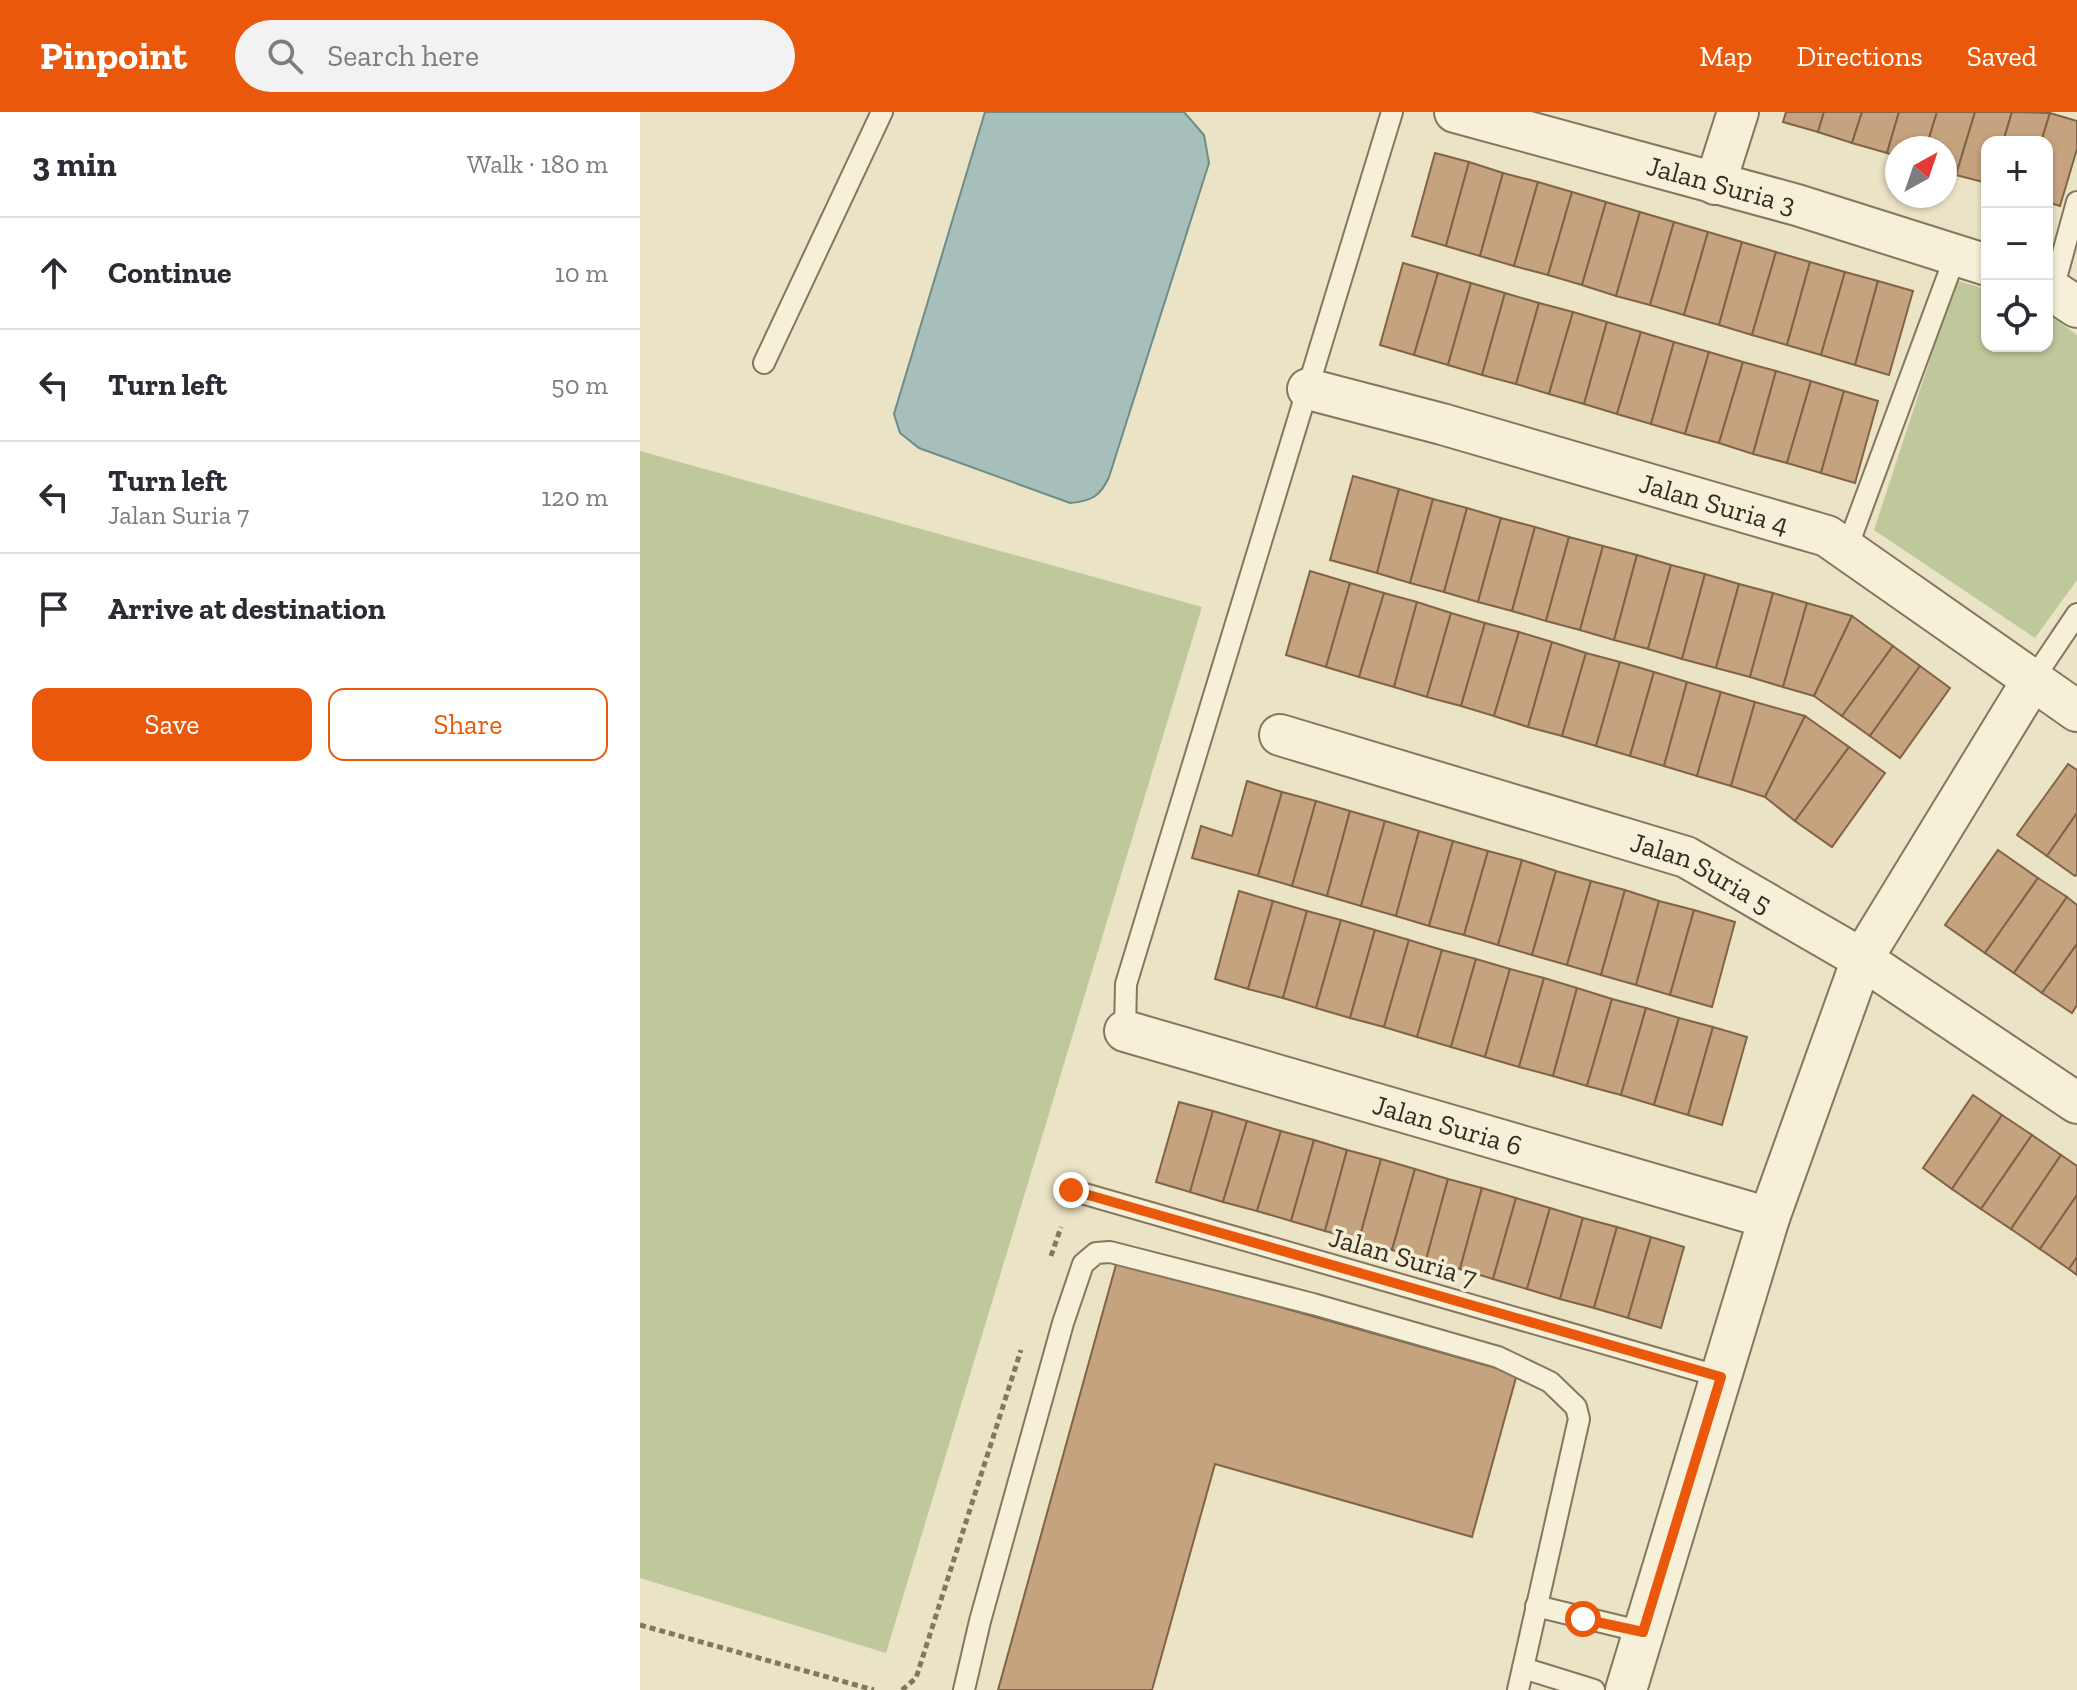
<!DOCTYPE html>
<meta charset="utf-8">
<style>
body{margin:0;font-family:"Zilla Slab",serif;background:#f2f2f3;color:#2b2b33}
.controls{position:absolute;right:24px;top:24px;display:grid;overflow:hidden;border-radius:16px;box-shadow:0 2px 6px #0004}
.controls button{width:72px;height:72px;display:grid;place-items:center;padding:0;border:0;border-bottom:2px solid #e1e1e2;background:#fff;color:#2b2b33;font:40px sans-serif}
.compass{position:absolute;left:1245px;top:24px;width:72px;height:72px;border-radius:50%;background:#fff;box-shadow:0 2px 6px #0004;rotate:40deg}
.stop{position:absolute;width:24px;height:24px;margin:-18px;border:6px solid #ea580c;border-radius:50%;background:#fff}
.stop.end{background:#ea580c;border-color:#fff;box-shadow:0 2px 8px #0008}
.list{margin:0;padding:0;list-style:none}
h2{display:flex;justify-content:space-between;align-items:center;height:104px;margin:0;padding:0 32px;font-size:34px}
h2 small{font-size:26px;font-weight:400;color:#7c7c81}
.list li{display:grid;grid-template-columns:52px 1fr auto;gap:24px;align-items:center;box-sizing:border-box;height:112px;padding:0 32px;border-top:2px solid #e1e1e2}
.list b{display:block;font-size:30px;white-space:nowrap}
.list p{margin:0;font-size:26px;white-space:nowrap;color:#7c7c81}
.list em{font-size:26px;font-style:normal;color:#7c7c81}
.actions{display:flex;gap:16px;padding:24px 32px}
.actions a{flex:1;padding:18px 0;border:2px solid #ea580c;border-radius:16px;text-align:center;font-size:28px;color:#ea580c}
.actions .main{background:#ea580c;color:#fff}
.icon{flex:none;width:44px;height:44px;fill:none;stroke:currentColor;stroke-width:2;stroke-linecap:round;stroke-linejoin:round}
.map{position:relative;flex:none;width:1437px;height:1578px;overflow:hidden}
header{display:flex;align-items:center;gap:48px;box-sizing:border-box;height:112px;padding:0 40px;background:#ea580c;color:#fff}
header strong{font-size:38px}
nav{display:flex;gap:44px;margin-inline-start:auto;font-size:28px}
.search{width:560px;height:72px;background:#f2f2f3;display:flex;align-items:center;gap:20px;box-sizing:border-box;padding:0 28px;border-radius:44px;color:#7c7c81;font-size:30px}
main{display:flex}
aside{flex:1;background:#fff}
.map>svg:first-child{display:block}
.green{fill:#bfc89b}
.water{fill:#a7bfba;stroke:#6e8c88;stroke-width:2}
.building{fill:#c6a37f;stroke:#826345;stroke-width:2}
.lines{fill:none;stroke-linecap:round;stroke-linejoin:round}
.lane-casing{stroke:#85765d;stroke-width:24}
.street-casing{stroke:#85765d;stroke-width:44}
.path{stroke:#85765d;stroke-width:5;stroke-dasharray:6 4;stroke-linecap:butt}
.lane{stroke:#f6f0d9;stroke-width:20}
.street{stroke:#f6f0d9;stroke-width:40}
.route{stroke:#ea580c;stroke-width:10}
.labels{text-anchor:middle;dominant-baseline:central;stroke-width:7;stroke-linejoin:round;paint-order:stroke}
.street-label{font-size:28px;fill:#362d20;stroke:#f3edd5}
</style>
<header>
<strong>Pinpoint</strong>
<div class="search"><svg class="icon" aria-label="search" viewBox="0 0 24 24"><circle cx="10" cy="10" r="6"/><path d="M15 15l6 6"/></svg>Search here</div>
<nav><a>Map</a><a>Directions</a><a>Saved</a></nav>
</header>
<main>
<aside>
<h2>3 min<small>Walk · 180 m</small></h2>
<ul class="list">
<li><svg class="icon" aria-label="ahead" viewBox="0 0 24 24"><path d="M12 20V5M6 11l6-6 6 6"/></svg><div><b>Continue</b></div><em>10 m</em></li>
<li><svg class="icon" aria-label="left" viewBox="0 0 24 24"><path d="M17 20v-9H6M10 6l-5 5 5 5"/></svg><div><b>Turn left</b></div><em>50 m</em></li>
<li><svg class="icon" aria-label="left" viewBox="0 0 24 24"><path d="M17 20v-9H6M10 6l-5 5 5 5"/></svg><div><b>Turn left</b><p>Jalan Suria 7</p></div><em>120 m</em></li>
<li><svg class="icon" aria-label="arrive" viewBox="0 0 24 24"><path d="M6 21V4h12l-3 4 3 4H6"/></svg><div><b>Arrive at destination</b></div></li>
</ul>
<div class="actions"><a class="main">Save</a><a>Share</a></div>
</aside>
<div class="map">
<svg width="1437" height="1578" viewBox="0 0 1437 1578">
<rect width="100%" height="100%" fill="#ebe3c6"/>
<!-- green -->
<g class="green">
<path d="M1316,168L1347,178V234H1407V201L1437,223V468L1395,526L1234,418Z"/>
<path d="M0,339L562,495L246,1541L0,1466Z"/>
</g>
<!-- water -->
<path class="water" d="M345,0H544L564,23L569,51L469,365C460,385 451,389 430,391L279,336L260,321L254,302Z"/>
<!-- building -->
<g class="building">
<path d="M1146,0H1184L1178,20L1143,10Z"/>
<path d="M1184,0H1222L1212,31L1178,20Z"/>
<path d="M1222,0H1259L1247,41L1212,31Z"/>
<path d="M1259,0H1297L1286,36H1257V44L1247,41Z"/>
<path d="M1297,0H1335L1316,63L1305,59V36H1286Z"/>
<path d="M1335,0H1372L1363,30H1347V71L1316,63Z"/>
<path d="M1372,0L1410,1L1401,30H1363Z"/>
<path d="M1410,1L1437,9V37L1420,94L1407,90V30H1401Z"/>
<path d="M795,41L829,50L806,134L772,124Z"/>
<path d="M829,50L863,61L840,144L806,134Z"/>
<path d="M863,61L898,70L874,154L840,144Z"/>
<path d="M898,70L932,80L908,163L874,154Z"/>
<path d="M932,80L966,90L942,173L908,163Z"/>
<path d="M966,90L1000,100L976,184L942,173Z"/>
<path d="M1000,100L1034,110L1010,193L976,184Z"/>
<path d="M1034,110L1068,120L1044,203L1010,193Z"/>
<path d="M1068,120L1102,130L1079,213L1044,203Z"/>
<path d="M1102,130L1136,140L1112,223L1079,213Z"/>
<path d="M1136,140L1170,150L1147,233L1112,223Z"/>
<path d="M1170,150L1205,160L1181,243L1147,233Z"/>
<path d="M763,151L798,161L774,243L740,233Z"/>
<path d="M1205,160L1238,169L1215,253L1181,243Z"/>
<path d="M798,161L831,171L808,253L774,243Z"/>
<path d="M1238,169L1273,179L1249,263L1215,253Z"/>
<path d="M831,171L865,181L842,263L808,253Z"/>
<path d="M865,181L899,191L876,272L842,263Z"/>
<path d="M899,191L933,200L909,282L876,272Z"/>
<path d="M933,200L967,210L944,292L909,282Z"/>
<path d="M967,210L1001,220L977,302L944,292Z"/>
<path d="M1001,220L1034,230L1011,312L977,302Z"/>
<path d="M1034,230L1069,240L1045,322L1011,312Z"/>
<path d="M1069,240L1103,250L1079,331L1045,322Z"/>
<path d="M1103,250L1136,259L1113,342L1079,331Z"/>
<path d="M1136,259L1171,269L1147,351L1113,342Z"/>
<path d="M1171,269L1204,279L1181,361L1147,351Z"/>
<path d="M1204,279L1238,289L1215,371L1181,361Z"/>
<path d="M713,364L759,377L737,461L690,448Z"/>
<path d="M759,377L793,387L770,471L737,461Z"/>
<path d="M793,387L827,396L804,480L770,471Z"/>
<path d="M827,396L861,406L838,490L804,480Z"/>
<path d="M861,406L895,415L872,499L838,490Z"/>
<path d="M895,415L929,425L906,509L872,499Z"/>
<path d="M929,425L963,434L940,518L906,509Z"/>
<path d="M963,434L997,443L974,528L940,518Z"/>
<path d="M997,443L1031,453L1008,537L974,528Z"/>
<path d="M1031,453L1065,462L1042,547L1008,537Z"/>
<path d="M670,459L710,471L686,555L646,543Z"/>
<path d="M1065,462L1099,472L1076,556L1042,547Z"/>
<path d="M710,471L744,481L719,565L686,555Z"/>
<path d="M1099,472L1133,481L1110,565L1076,556Z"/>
<path d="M744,481L777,490L754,575L719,565Z"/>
<path d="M1133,481L1167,491L1143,575L1110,565Z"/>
<path d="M777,490L811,501L787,585L754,575Z"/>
<path d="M1167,491L1212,504L1174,584L1143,575Z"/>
<path d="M811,501L845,511L821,594L787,585Z"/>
<path d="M1212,504L1253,534L1202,604L1174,584Z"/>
<path d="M845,511L879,520L854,604L821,594Z"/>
<path d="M879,520L912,530L888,615L854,604Z"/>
<path d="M912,530L946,541L922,624L888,615Z"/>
<path d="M1253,534L1280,554L1230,624L1202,604Z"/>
<path d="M946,541L980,550L956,634L922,624Z"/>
<path d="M980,550L1014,560L990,644L956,634Z"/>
<path d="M1280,554L1310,576L1260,646L1230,624Z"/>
<path d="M1014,560L1047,570L1024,654L990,644Z"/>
<path d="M1047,570L1081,580L1057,664L1024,654Z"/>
<path d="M1081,580L1115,590L1091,674L1057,664Z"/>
<path d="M1115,590L1165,604L1125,685L1091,674Z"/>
<path d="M1165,604L1209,635L1155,709L1125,685Z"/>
<path d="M1209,635L1245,661L1192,735L1155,709Z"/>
<path d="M1428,652L1437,658V701L1407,744L1377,723Z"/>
<path d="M607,669L642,680L618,764L552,746L561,714L592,724Z"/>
<path d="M642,680L676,689L652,774L618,764Z"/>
<path d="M676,689L710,699L687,784L652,774Z"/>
<path d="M710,699L745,709L721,794L687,784Z"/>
<path d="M1437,701V762L1435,764L1407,744Z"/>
<path d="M745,709L779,719L756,804L721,794Z"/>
<path d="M779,719L813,729L789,814L756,804Z"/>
<path d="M813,729L848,739L824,823L789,814Z"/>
<path d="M1358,738L1398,766L1345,841L1305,813Z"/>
<path d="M848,739L882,748L858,833L824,823Z"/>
<path d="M882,748L916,759L892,843L858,833Z"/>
<path d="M916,759L951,769L927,853L892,843Z"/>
<path d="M1398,766L1427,785L1374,861L1345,841Z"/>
<path d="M951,769L985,778L961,863L927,853Z"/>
<path d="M985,778L1019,789L996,873L961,863Z"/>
<path d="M599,779L633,789L608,877L575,867Z"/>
<path d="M1427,785L1437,793V832L1402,881L1374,861Z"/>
<path d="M633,789L667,799L643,886L608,877Z"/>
<path d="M1019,789L1054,798L1030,883L996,873Z"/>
<path d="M1054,798L1095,810L1072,895L1030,883Z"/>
<path d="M667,799L701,808L676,896L643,886Z"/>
<path d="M701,808L735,818L710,906L676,896Z"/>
<path d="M735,818L769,828L744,915L710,906Z"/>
<path d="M769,828L802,838L777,925L744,915Z"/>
<path d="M1437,832V893L1432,901L1402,881Z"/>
<path d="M802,838L836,847L811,935L777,925Z"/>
<path d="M836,847L870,857L845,945L811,935Z"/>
<path d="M870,857L904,866L879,955L845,945Z"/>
<path d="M904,866L937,876L913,964L879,955Z"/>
<path d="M937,876L972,887L947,974L913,964Z"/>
<path d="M972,887L1006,896L981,983L947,974Z"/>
<path d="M1006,896L1039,906L1014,993L981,983Z"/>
<path d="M1039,906L1073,915L1048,1003L1014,993Z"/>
<path d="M1073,915L1107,925L1082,1013L1048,1003Z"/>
<path d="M1333,983L1362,1003L1312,1077L1283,1056Z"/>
<path d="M539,990L573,999L550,1080L516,1070Z"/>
<path d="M573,999L607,1009L583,1090L550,1080Z"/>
<path d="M1362,1003L1392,1023L1341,1097L1312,1077Z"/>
<path d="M607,1009L641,1019L617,1099L583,1090Z"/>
<path d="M641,1019L674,1028L651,1109L617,1099Z"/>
<path d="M1392,1023L1421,1043L1371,1117L1341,1097Z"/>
<path d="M674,1028L707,1038L685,1119L651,1109Z"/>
<path d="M707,1038L741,1047L719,1128L685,1119Z"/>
<path d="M1421,1043L1437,1054V1083L1400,1137L1371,1117Z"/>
<path d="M741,1047L775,1057L752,1138L719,1128Z"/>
<path d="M775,1057L808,1067L786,1148L752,1138Z"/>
<path d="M808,1067L842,1076L820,1157L786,1148Z"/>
<path d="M842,1076L876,1086L853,1167L820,1157Z"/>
<path d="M1437,1083V1145L1429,1157L1400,1137Z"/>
<path d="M876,1086L910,1096L887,1177L853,1167Z"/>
<path d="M910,1096L943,1106L920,1187L887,1177Z"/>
<path d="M943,1106L977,1115L954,1196L920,1187Z"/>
<path d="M977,1115L1011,1125L988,1206L954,1196Z"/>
<path d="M1011,1125L1044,1135L1021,1216L988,1206Z"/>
<path d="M1437,1145V1163L1429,1157Z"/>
<path d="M477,1149L877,1262L832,1425L575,1352L512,1578H358Z"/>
</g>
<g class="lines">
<defs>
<g id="lane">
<path d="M1413,177L1437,90"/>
<path d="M124,251L242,0"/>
<path d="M1207,436L1316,142"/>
<path d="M1392,569L1437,502"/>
<path d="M485,919L486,872L752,0"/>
<path d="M431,1078L1081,1265"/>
<path d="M896,1494L1003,1520"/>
<path d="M883,1556L954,1578"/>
<path d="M324,1578L340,1509L423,1211L443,1152L456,1141L470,1140L673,1192L858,1245L910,1270L936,1295L939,1307L878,1578"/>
</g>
<g id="street">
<path id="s1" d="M815,0L1157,93L1347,153"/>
<path d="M1075,72L1098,0"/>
<path d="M1407,175L1437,195"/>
<path id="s2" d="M668,277L802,312L1187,424L1437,599"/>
<path id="s3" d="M640,623L1046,745L1222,847L1437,991"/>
<path id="s4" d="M485,919L1129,1106"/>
<path d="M986,1578L1129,1106L1222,847L1392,569"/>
</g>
</defs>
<!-- lane casing -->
<use href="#lane" class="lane-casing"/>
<!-- street casing -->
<use href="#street" class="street-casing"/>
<!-- path -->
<g class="path">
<path d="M411,1144L421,1115"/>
<path d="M0,1513L234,1578"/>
<path d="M262,1578L276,1566L381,1238"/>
</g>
<!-- lane -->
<use href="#lane" class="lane"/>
<!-- street -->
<use href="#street" class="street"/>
</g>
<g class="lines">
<!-- route -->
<path class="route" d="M431,1078L1081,1265L1003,1520L943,1507"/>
</g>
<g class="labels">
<!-- street labels -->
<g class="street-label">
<text stroke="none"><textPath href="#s1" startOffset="276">Jalan Suria 3</textPath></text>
<text stroke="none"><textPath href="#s2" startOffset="422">Jalan Suria 4</textPath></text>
<text stroke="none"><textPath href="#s3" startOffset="444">Jalan Suria 5</textPath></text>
<text stroke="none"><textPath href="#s4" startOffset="336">Jalan Suria 6</textPath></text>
<text transform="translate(763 1145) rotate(16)">Jalan Suria 7</text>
</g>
</g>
</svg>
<div class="controls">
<button>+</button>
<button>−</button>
<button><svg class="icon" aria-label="locate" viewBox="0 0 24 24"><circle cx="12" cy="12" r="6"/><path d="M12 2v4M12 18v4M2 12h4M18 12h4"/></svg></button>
</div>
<svg class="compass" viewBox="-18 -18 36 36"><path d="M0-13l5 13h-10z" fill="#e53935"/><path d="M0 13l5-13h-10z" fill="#7c7c81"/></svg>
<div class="stop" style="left:943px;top:1507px"></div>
<div class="stop end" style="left:431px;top:1078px"></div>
</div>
</main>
